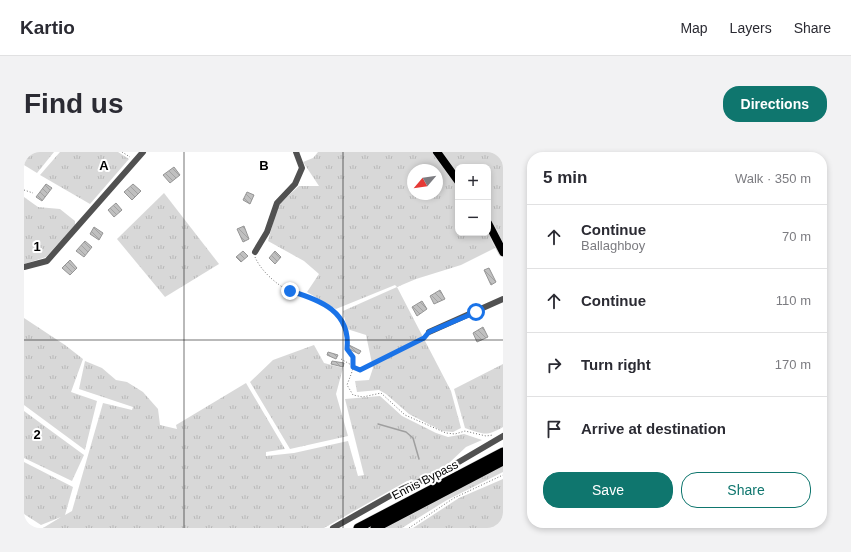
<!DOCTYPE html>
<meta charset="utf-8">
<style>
body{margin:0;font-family:Arial,sans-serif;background:#f2f2f3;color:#2b2b33}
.controls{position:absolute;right:12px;top:12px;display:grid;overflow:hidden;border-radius:8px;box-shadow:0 2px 6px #0003}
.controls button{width:36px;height:36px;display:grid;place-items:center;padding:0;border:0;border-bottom:1px solid #e1e1e2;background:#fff;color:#2b2b33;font:20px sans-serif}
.compass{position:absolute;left:383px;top:12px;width:36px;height:36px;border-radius:50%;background:#fff;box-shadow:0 2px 6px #0003;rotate:241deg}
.stop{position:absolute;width:12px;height:12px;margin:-9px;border:3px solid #1a73e8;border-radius:50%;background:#fff}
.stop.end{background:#1a73e8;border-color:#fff;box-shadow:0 1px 4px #0008}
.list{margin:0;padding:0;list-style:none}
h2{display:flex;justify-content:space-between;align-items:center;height:52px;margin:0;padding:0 16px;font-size:17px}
h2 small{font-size:13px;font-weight:400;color:#7c7c81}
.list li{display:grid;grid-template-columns:26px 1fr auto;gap:12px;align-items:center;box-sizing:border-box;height:64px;padding:0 16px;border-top:1px solid #e1e1e2}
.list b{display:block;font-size:15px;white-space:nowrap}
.list p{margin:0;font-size:13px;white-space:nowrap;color:#7c7c81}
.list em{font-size:13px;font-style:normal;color:#7c7c81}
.actions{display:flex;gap:8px;padding:12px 16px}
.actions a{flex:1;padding:9px 0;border:1px solid #0f766e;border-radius:16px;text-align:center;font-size:14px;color:#0f766e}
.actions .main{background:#0f766e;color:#fff}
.icon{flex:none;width:22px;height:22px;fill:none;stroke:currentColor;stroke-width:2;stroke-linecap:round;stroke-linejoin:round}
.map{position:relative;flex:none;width:479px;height:376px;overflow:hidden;border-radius:16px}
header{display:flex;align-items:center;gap:24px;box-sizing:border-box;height:56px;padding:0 20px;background:#fff;border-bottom:1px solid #e1e1e2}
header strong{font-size:19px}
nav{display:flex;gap:22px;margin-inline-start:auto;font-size:14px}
.intro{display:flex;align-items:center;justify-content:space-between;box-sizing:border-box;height:96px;padding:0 24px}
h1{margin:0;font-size:28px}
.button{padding:10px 18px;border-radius:16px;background:#0f766e;color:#fff;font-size:14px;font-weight:700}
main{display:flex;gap:24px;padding:0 24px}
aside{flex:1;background:#fff;border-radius:16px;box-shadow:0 2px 6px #0003}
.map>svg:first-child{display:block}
.grass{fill:url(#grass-tufts);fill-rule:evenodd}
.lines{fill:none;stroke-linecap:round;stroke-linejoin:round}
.stream{stroke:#9f9f9f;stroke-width:1.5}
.building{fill:url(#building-back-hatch);stroke:#959595}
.major-casing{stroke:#dbdbdb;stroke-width:10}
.highway-casing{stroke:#dbdbdb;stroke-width:10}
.path{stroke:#737373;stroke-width:1;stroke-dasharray:1 2;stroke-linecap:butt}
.minor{stroke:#515151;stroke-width:6}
.major{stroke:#000;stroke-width:8}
.highway{stroke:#000;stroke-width:9}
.route{stroke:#1a73e8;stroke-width:5}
.grid{fill:none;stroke:#000;stroke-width:1;stroke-opacity:0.55}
.labels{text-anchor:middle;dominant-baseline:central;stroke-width:4;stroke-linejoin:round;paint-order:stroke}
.street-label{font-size:12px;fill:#000;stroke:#fff}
.grid-label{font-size:13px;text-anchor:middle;font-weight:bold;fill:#000;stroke:#fff;stroke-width:4;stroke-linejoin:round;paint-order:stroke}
</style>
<header>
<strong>Kartio</strong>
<nav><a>Map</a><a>Layers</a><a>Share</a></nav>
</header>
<div class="intro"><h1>Find us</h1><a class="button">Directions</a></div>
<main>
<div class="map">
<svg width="479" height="376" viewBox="0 0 479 376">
<defs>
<pattern id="grass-tufts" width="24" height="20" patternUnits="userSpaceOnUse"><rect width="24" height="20" fill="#d8d8d8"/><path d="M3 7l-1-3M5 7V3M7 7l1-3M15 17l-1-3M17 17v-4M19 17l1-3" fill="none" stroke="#b8b8b8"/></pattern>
<pattern id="building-back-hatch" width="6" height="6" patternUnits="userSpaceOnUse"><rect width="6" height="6" fill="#c0c0c0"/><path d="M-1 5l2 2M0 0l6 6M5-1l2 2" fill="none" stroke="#a3a3a3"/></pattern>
</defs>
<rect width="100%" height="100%" fill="#fff"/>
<!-- grass -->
<g class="grass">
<path d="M0,0H30L13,21L0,13Z"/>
<path d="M36,0H94L105,7L66,52L16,23Z"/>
<path d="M294,0H408L434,36V81L464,80L471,96L437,113L392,127L373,135L427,239L437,276L429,280L418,279L385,262L362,242L355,238L333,240L331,229L345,228L349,216L342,183L323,177L319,159L373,135L371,133L312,157L283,140L295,122L280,109L244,89L254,53L275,34H295L279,10L289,6ZM389,18H413V42H389Z"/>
<path d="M415,0H479V94L464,67V15H434V26Z"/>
<path d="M140,41L195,112L141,145L93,87Z"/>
<path d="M0,45L14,55L36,57L51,69V73L22,105L0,112Z"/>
<path d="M0,166L41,193L59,207L47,240L73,249L61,298L0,253Z"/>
<path d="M290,193L300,211L319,216L312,242L324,284L266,297L226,230L249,208Z"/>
<path d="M61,209L78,216L92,228L103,230L119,240L134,257L136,273L153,277L152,273L222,231L261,297L242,300V304L270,301L324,289L334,324L340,323L321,247L356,244L378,264L412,281L424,285L440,282L458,288L442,295L424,312L398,327L383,329L300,376H19L37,365L17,373L0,362V310L49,335L41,363L48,359L79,251L108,258L109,255L55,237Z"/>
<path d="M479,212V275C462,285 459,282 441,276L430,237Z"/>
<path d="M0,259L60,303L48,329L0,306Z"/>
<path d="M479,312V320L423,348L378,376H349Z"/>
<path d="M479,327V376H389L435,346Z"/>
</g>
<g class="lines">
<!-- stream -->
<path class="stream" d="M354,272L382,280L389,286L395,307"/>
</g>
<!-- building -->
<g class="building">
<path d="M150,15L156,23L146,31L139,23Z"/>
<path d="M22,32L28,36L18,49L12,45Z"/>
<path d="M109,32L117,39L108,48L100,40Z"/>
<path d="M223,40L230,43L226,52L219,48Z"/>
<path d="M92,51L98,58L90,65L84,58Z"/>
<path d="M220,74L225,87L219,90L213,77Z"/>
<path d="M70,75L79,81L75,88L66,82Z"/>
<path d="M61,89L68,95L60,105L52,99Z"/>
<path d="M219,99L224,104L217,110L212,105Z"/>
<path d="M251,99L257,105L251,112L245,106Z"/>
<path d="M46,108L53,116L46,123L38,116Z"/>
<path d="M465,116L472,130L467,133L460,118Z"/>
<path d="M416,138L421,147L410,152L406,144Z"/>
<path d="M398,149L403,157L393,164L388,155Z"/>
<path d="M459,175L464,185L453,190L449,181Z"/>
<path d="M325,193L337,199L335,202L323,196Z"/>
<path d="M304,200L314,203L312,207L303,203Z"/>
<path d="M308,209L320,211L319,215L307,212Z"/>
</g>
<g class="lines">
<defs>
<g id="major">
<path d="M413,0L434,29"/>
<path d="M464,71L479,100"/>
</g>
<g id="highway">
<path d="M334,376L479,300"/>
<path d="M351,376L479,309"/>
</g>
</defs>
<!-- major casing -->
<use href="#major" class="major-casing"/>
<!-- highway casing -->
<use href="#highway" class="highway-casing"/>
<!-- path -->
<g class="path">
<path d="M98,0L106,5"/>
<path d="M0,38L9,41"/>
<path d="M231,105C237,119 252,132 265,139C272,142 279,142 286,145C310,155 326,170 323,197C334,211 328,219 323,233L329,243L339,245L357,241L381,263L422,281L431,282L441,279L462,284L469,283"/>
<path d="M317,207L336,218L402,183"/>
<path d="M385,376L430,346L479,323"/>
</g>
<!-- minor -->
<g class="minor">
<path d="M231,100L243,80L253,51L271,32L278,16L272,0"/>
<path d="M0,115L23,109L119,0"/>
<path d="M405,180L479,147"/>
<path d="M309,376L378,337L416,321L479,284"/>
</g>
<!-- major -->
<use href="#major" class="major"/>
<!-- highway -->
<use href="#highway" class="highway"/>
</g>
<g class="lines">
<!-- route -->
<path class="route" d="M266,139C297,148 327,160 323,197L329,205V215L336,218L400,186L405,180L452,160"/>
</g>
<!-- grid -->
<path class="grid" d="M160,0V376M319,0V376M0,188H479"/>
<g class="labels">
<!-- street labels -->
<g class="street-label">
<text transform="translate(401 328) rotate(-27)">Ennis Bypass</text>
</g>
</g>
<g class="grid-label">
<text x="80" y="18">A</text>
<text x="240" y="18">B</text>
<text x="13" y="99">1</text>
<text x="13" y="287">2</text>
</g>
</svg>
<div class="controls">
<button>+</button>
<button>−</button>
</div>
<svg class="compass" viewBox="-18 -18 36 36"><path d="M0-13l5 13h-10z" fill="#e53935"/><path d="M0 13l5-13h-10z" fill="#7c7c81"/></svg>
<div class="stop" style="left:452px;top:160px"></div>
<div class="stop end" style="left:266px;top:139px"></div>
</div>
<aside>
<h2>5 min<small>Walk · 350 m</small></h2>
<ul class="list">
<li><svg class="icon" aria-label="ahead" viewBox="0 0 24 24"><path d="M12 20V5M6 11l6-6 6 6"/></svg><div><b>Continue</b><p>Ballaghboy</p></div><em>70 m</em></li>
<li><svg class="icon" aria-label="ahead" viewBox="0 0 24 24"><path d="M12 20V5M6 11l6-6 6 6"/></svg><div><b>Continue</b></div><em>110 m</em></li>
<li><svg class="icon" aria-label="right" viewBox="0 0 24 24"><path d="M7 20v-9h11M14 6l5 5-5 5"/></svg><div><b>Turn right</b></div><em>170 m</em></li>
<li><svg class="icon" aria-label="arrive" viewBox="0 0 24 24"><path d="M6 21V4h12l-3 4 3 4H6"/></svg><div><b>Arrive at destination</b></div></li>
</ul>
<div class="actions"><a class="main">Save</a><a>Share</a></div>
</aside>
</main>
